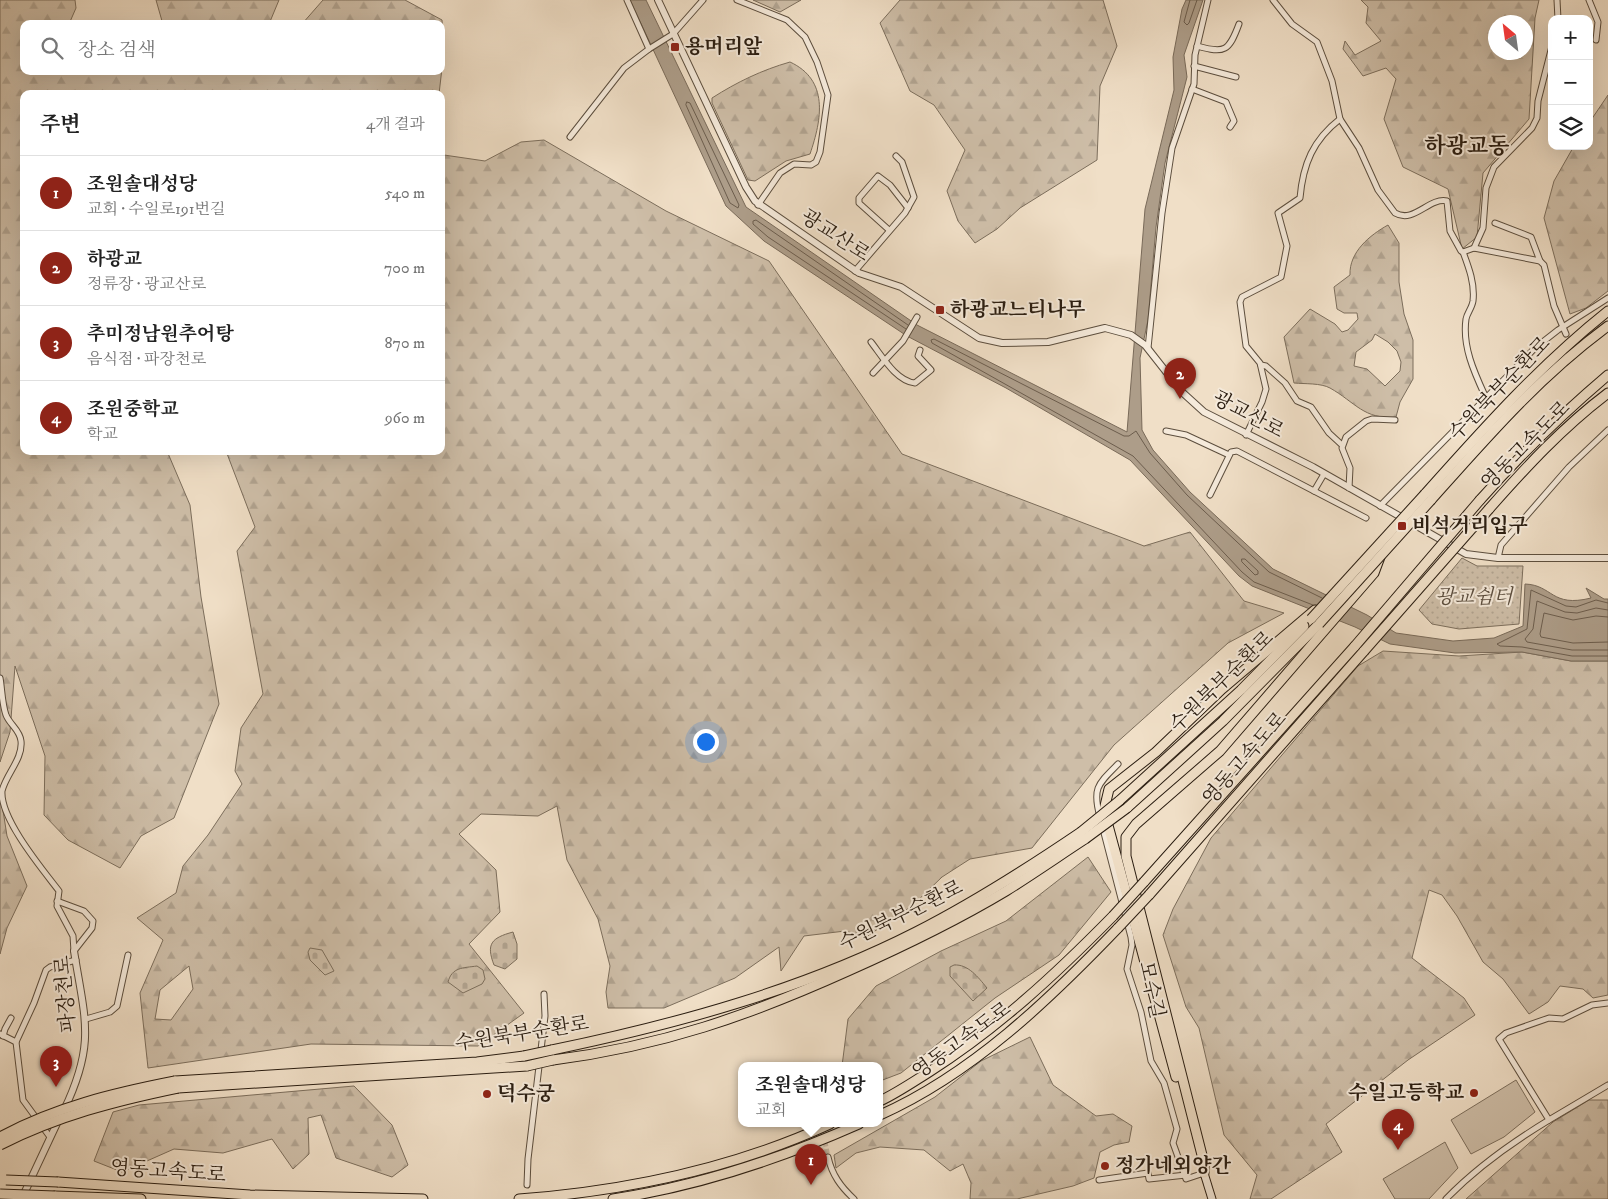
<!DOCTYPE html>
<html lang="ko">
<meta charset="utf-8">
<style>
body{margin:0;font-family:"IM FELL DW Pica","Noto Serif KR",serif;background:#f2f2f2;color:#222}
.controls{position:absolute;right:15px;top:15px;display:grid;overflow:hidden;border-radius:10px;box-shadow:0 5px 20px #0002}
.controls button{width:45px;height:45px;display:grid;place-items:center;padding:0;border:0;border-bottom:1px solid #e0e0e0;background:#fff;color:#222;font:25px sans-serif}
.compass{position:absolute;left:1488px;top:15px;width:45px;height:45px;border-radius:50%;background:#fff;box-shadow:0 5px 20px #0002;rotate:331deg}
.you{position:absolute;left:705px;top:741px;width:18px;height:18px;margin:-12px;border:4px solid #fff;border-radius:50%;background:#1a73e8;box-shadow:0 0 0 8px #1a73e833}
.badge{display:grid;place-items:center;width:32px;height:32px;border-radius:50%;background:#8f2418;color:#fff;font-size:16px;font-weight:700}
.pin{position:absolute;translate:-50% -41px;filter:drop-shadow(0 1px 2px #0008)}
.pin::after{content:'';position:absolute;top:26px;width:18px;height:15px;background:inherit;clip-path:polygon(0 0,100% 0,50% 100%)}
.popup{position:absolute;left:738px;top:1062px;width:145px;height:65px;box-sizing:border-box;display:grid;place-content:center;border-radius:10px;background:#fff;filter:drop-shadow(0 1px 4px #0005);font-size:16px;white-space:nowrap;color:#767676}
.popup b{font-size:19px;color:#222}
.popup::after{content:'';position:absolute;left:50%;top:100%;margin-left:-10px;border:10px solid transparent;border-top-color:#fff}
.list{margin:0;padding:0;list-style:none}
h2{display:flex;justify-content:space-between;align-items:center;height:65px;margin:0;padding:0 20px;font-size:21px}
h2 small{font-size:16px;font-weight:400;color:#767676}
.list li{display:grid;grid-template-columns:32px 1fr auto;gap:15px;align-items:center;box-sizing:border-box;height:75px;padding:0 20px;border-top:1px solid #e0e0e0}
.list b{display:block;font-size:19px;white-space:nowrap}
.list p{margin:0;font-size:16px;white-space:nowrap;color:#767676}
.list em{font-size:16px;font-style:normal;color:#767676}
.icon{flex:none;width:28px;height:28px;fill:none;stroke:currentColor;stroke-width:2;stroke-linecap:round;stroke-linejoin:round}
.map{position:relative;flex:none;width:1608px;height:1199px;overflow:hidden}
.search{position:absolute;background:#fff;box-shadow:0 5px 20px #0002;left:20px;top:20px;width:425px;height:55px;display:flex;align-items:center;gap:12px;box-sizing:border-box;padding:0 18px;border-radius:10px;color:#767676;font-size:19px}
.panel{position:absolute;background:#fff;box-shadow:0 5px 20px #0002;left:20px;top:90px;width:425px;height:365px;border-radius:10px}
.map>svg:first-child{display:block}
.forest{fill:url(#forest-firs);stroke:#7c6e5c;fill-rule:evenodd}
.cemetery{fill:url(#cemetery-stones);stroke:#7c6e5c}
.park{fill:url(#park-dots);stroke:#7c6e5c}
.garden{fill:#cebea8;stroke:#7c6e5c}
.water{fill:#ad9d89;stroke:#796a59}
.lines{fill:none;stroke-linecap:round;stroke-linejoin:round}
.shore{stroke:#6c5d4d;stroke-width:1}
.minor-tunnel{stroke:#c8b8a3;stroke-width:5;stroke-dasharray:5 2.5;stroke-linecap:butt}
.minor-casing{stroke:#5c4e3e;stroke-width:7}
.tertiary-casing{stroke:#5c4e3e;stroke-width:8}
.secondary-casing{stroke:#2a1d11;stroke-width:9}
.trunk-casing{stroke:#2a1d11;stroke-width:11}
.motorway-casing{stroke:#2a1d11;stroke-width:11}
.minor{stroke:#f5eadb;stroke-width:5}
.tertiary{stroke:#f5eadb;stroke-width:6}
.secondary{stroke:#f5eadb;stroke-width:7}
.trunk{stroke:#f0dfc7;stroke-width:9}
.motorway{stroke:#f0dfc7;stroke-width:9}
.trunk-bridge-casing{stroke:#2a1d11;stroke-width:11;stroke-linecap:butt}
.motorway-bridge-casing{stroke:#2a1d11;stroke-width:11;stroke-linecap:butt}
.trunk-bridge{stroke:#f0dfc7;stroke-width:9}
.motorway-bridge{stroke:#f0dfc7;stroke-width:9}
.poi-dot{fill:#8f2418;stroke:#f5eadb;stroke-width:2}
.labels{text-anchor:middle;dominant-baseline:central;stroke-width:4;stroke-linejoin:round;paint-order:stroke}
.poi-label{font-size:20px;font-weight:bold;fill:#2a1d11;stroke:#f5eadb;text-anchor:start}
.street-label{font-size:20px;fill:#2a1d11;stroke:#f5eadb}
.park-label{font-size:20px;font-style:italic;fill:#5b4d3e;stroke:#f5eadb}
.quarter-label{font-size:22px;font-weight:bold;fill:#2a1d11;stroke:#f5eadb}
</style>
<div class="map">
<svg width="1608" height="1199" viewBox="0 0 1608 1199">
<defs>
<pattern id="forest-firs" width="22" height="20" patternUnits="userSpaceOnUse" patternTransform="scale(1.25)"><rect width="22" height="20" fill="#cebea8"/><path d="M5 1l3.5 6h-7zM16 11l3.5 6h-7z" fill="#b1a390"/></pattern>
<pattern id="cemetery-stones" width="16" height="16" patternUnits="userSpaceOnUse" patternTransform="scale(1.25)"><rect width="16" height="16" fill="#cebea8"/><path d="M2 7V4a2 2 0 0 1 4 0v3zM10 15v-3a2 2 0 0 1 4 0v3z" fill="#b1a390"/></pattern>
<pattern id="park-dots" width="8" height="8" patternUnits="userSpaceOnUse" patternTransform="scale(1.25)"><rect width="8" height="8" fill="#cebea8"/><path d="M2 2h.1M6 6h.1" fill="none" stroke="#b1a390" stroke-width="1.8" stroke-linecap="round"/></pattern>
</defs>
<rect width="100%" height="100%" fill="#f0dfc7"/>
<filter id="stains"><feTurbulence type="fractalNoise" baseFrequency=".004" numOctaves="4"/><feColorMatrix values="0 0 0 0 .2 0 0 0 0 .09 0 0 0 0 .02 0 0 0 .5 -.17"/></filter>
<radialGradient id="worn" r=".72"><stop offset=".6" stop-color="#630" stop-opacity="0"/><stop offset="1" stop-color="#630" stop-opacity=".3"/></radialGradient>
<!-- forest -->
<g class="forest">
<path d="M0,0H75L76,8L69,24H24V71H441V24H302L323,0H405L442,20L444,51L439,94H24V451H167L190,505L201,597L219,704L174,818L141,836L120,868L68,840L44,815L45,756L15,666L10,732L0,762Z"/>
<path d="M156,0H279L269,24H127L162,21Z"/>
<path d="M753,0H801L780,12Z"/>
<path d="M900,0H1103L1117,46L1100,86L1097,160L1020,208L997,229L975,243L958,221L947,191L965,150L934,105L910,91L880,23Z"/>
<path d="M1361,0H1539L1535,18L1529,119L1483,173L1477,237L1462,249L1448,189L1403,167L1384,119L1396,79L1386,68L1363,76L1343,49L1345,41L1355,55L1381,41L1366,23L1368,7ZM1496,22H1526V52H1496Z"/>
<path d="M790,62C829,80 822,119 810,154L786,161L755,181L748,180L712,103V98C737,82 762,70 790,62Z"/>
<path d="M1608,95V291L1586,308L1570,314L1544,218L1554,181L1574,146H1589V123Z"/>
<path d="M544,140L666,211L769,261L902,454L1144,546L1190,532L1244,601L1284,613L1228,643L1114,745L1032,848L970,859L942,877L912,906L866,937L845,931L804,936L781,971L779,947L735,978L664,1008H608L606,992L610,966L598,919L567,860L557,806L538,816L481,814L459,834L496,870L500,912L469,944L524,1013L478,1046L311,1044L148,1068L140,993L163,940L137,918L176,893L183,866L208,835L242,784L235,771L241,728L263,694L237,551L255,527L226,451H441V148L444,155L485,161L521,142ZM189,966L193,989L171,1020L155,1019L160,990Z"/>
<path d="M1388,225L1399,243V282L1404,314L1413,340V379L1400,402L1396,417C1364,420 1355,402 1330,388C1321,383 1305,384 1294,383L1284,337L1310,309L1335,324L1342,332L1348,330L1358,319L1357,313H1344L1337,309L1334,287L1350,275C1349,252 1370,235 1388,225ZM1375,334L1388,342L1397,351L1401,362L1400,371L1385,386L1367,369L1354,366L1356,352L1372,340Z"/>
<path d="M1383,651L1459,656L1522,652L1571,661H1608V995L1593,998L1583,989L1560,986L1548,1002L1529,1014L1503,979L1483,962L1457,916L1442,895L1429,890L1412,958L1464,998L1475,1015L1408,1060L1326,1124L1342,1152L1271,1199H1250L1257,1175L1224,1135L1199,1028L1186,1007L1163,935L1173,909L1211,838L1358,666Z"/>
<path d="M0,791L7,836L27,886L7,928L0,954Z"/>
<path d="M1088,857L1111,892L1059,955L995,998L901,1073L880,1081V1066H842L848,1019L876,986L941,951L1006,921Z"/>
<path d="M1030,1037L1053,1085L1096,1116L1113,1114L1132,1126L1129,1142L1114,1145L1100,1152L1094,1178L1073,1186L1017,1199H970L971,1183L963,1164L950,1171L924,1150L880,1147L856,1153L836,1168L834,1155L935,1097L981,1061Z"/>
<path d="M354,1086L392,1125L408,1165L392,1177L336,1158L321,1115L308,1118L309,1154L293,1169L272,1139L223,1153L174,1149L122,1172L94,1161L113,1112L139,1105Z"/>
<path d="M1589,1100H1608V1199H1466L1553,1122Z"/>
</g>
<!-- cemetery -->
<g class="cemetery">
<path d="M513,932L517,944V959L505,969L494,965C486,944 491,938 513,932Z"/>
<path d="M310,948L322,950L334,971L325,975L310,960L308,952Z"/>
<path d="M954,965C968,964 978,977 987,988L973,1001L950,976V967Z"/>
<path d="M477,966L483,970L485,979L482,984L463,993L448,982C452,967 463,968 477,966Z"/>
</g>
<!-- park -->
<path class="park" d="M1462,558L1477,566H1523L1519,624L1459,629L1432,624L1419,610Z"/>
<!-- garden -->
<g class="garden">
<path d="M1516,1080L1535,1112L1504,1137L1471,1154L1451,1120Z"/>
<path d="M1445,1142L1458,1168L1429,1199H1395L1383,1179Z"/>
</g>
<!-- water -->
<path class="water" d="M630,0H646L746,207L917,325L1127,432L1145,209L1174,90L1173,57L1182,9L1186,0H1203L1184,55L1187,77L1165,163L1156,227L1148,320L1140,358L1142,430L1153,450L1190,492L1273,569L1367,615L1396,633L1453,641L1494,638L1523,626L1525,584C1553,585 1551,608 1591,598L1586,588L1604,599H1608V661H1571L1522,652L1455,653L1390,644L1355,627L1252,586L1239,576L1130,460L1006,388L907,336L764,241L726,206Z"/>
<g class="lines">
<!-- shore -->
<g class="shore">
<path d="M1190,0L1184,22L1187,25L1189,23L1197,0"/>
<path d="M687,102L690,103L739,205L738,208L730,203L686,105Z"/>
<path d="M906,329L768,237L753,224V221L756,220L908,325"/>
<path d="M1242,559H1245L1258,571V574L1255,575L1242,562Z"/>
<path d="M1608,603L1596,600L1576,607L1566,606L1531,590L1527,629L1497,644L1500,646L1522,647L1572,656H1608"/>
<path d="M1313,605L1254,582L1242,572L1133,456L932,343L931,340L934,339L1124,436H1129L1136,431L1150,453L1187,495L1269,572L1322,598"/>
<path d="M1608,610L1596,608L1577,613L1565,612L1537,601L1533,629L1525,639L1527,642L1572,650H1608"/>
<path d="M1608,617L1596,616L1573,620L1544,613L1540,634L1541,637L1573,643L1608,642"/>
</g>
<!-- minor-tunnel -->
<path class="minor-tunnel" d="M822,1127L828,1157"/>
<defs>
<g id="minor">
<path d="M627,0L649,49L673,34L703,0"/>
<path d="M737,0L787,20L805,37L817,62L828,95L820,152L816,162L811,165L794,164L780,173L758,205"/>
<path d="M1273,0L1292,24L1317,42L1332,81L1340,119L1359,148L1378,190L1395,213C1414,224 1429,197 1447,201L1450,231L1461,251L1463,252L1474,248L1540,261L1544,265L1554,306L1566,334"/>
<path d="M1557,0L1558,19"/>
<path d="M1589,0L1598,22L1596,40"/>
<path d="M1197,46C1225,54 1229,51 1239,24"/>
<path d="M1194,66L1236,77"/>
<path d="M1192,89L1226,102L1234,121L1230,127"/>
<path d="M570,137L624,68L649,49"/>
<path d="M1495,223L1531,237L1540,261"/>
<path d="M889,230L859,203V198L878,176L890,185L908,208"/>
<path d="M1474,248L1483,228L1486,188L1494,167L1532,128L1537,118L1538,101L1552,46"/>
<path d="M1463,252C1469,268 1475,284 1473,301C1472,308 1467,313 1466,319C1462,347 1475,374 1486,398"/>
<path d="M855,271L905,213L914,197L902,162L896,156"/>
<path d="M871,342C882,356 896,381 915,383L931,370L918,356L920,350"/>
<path d="M1148,348L1162,213L1172,148L1194,84L1195,55L1208,0"/>
<path d="M1261,365L1266,366L1285,383L1297,401L1311,407L1329,433L1342,445"/>
<path d="M873,373L903,341L917,317"/>
<path d="M1166,431L1186,435L1229,455"/>
<path d="M1246,435L1262,402L1266,389L1260,363L1246,346L1240,302L1242,297L1281,277L1287,246L1278,213L1300,198C1303,164 1313,140 1340,119"/>
<path d="M1349,488L1350,468L1342,448L1346,437L1366,421L1372,419L1395,420"/>
<path d="M1314,491L1324,474"/>
<path d="M1210,495L1231,452L1237,451L1366,518"/>
<path d="M1380,506L1535,348L1558,330L1608,298"/>
<path d="M1498,558L1501,545L1569,467L1608,430"/>
<path d="M0,678C2,689 2,704 6,715C10,725 20,730 21,741C23,759 6,774 2,791C0,819 43,870 59,891L57,906L73,936L74,951"/>
<path d="M1100,817C1092,788 1098,784 1118,764"/>
<path d="M1102,825L1131,937L1132,945L1127,969L1141,1012L1151,1061L1164,1083L1177,1129L1173,1143L1186,1179L1204,1173"/>
<path d="M57,901L84,911L93,921L92,928L74,951"/>
<path d="M86,1019L110,1012L117,1006L128,955"/>
<path d="M0,1034L16,1042"/>
<path d="M3,1036L5,1029L11,1018"/>
<path d="M1549,1120L1608,1085"/>
<path d="M50,1137L23,1100L16,1042L34,1003L46,970L50,967L76,960"/>
<path d="M828,1157C832,1175 841,1187 854,1199"/>
<path d="M1099,1180L1148,1173L1149,1179L1186,1175"/>
<path d="M527,1185L528,1159L545,1016L544,994"/>
<path d="M1446,1199C1477,1167 1511,1143 1549,1120L1499,1039L1506,1033L1549,1018L1563,1019L1592,1005L1608,1003"/>
</g>
<g id="tertiary">
<path d="M658,0L746,187L755,201L859,273L901,287L979,338L1002,343L1048,342L1105,328L1131,335L1145,345L1182,392L1204,412L1313,467L1466,554L1498,558H1608"/>
<path d="M64,1110C96,1043 85,1020 74,951"/>
<path d="M22,1198L59,1119"/>
</g>
<path id="secondary" d="M1204,1173L1212,1199"/>
<g id="trunk">
<path d="M1425,494C1483,429 1540,365 1608,311"/>
<path d="M1431,500C1488,436 1539,377 1608,326"/>
<path d="M1119,801L1241,690L1304,626"/>
<path d="M1127,808L1223,721L1319,624"/>
<path d="M552,1050C677,1024 802,990 916,932C973,903 1028,868 1081,832"/>
<path d="M553,1060C662,1046 748,1016 848,971C902,947 956,921 1006,891C1033,874 1059,856 1085,839"/>
<path d="M1176,1077L1106,818L1104,810L1109,789L1156,752L1222,689L1315,610"/>
<path d="M175,1081L477,1062L524,1056"/>
<path d="M178,1088L527,1066"/>
<path d="M1204,1173V1163L1126,856V837L1136,824L1220,751L1374,573L1380,557"/>
</g>
<g id="motorway">
<path d="M1480,500C1520,455 1562,414 1608,375"/>
<path d="M1489,509C1526,467 1563,427 1608,393"/>
<path d="M1144,882L1355,646"/>
<path d="M1149,895L1364,651"/>
<path d="M880,1101C897,1093 913,1082 929,1072C998,1028 1056,974 1113,916"/>
<path d="M880,1115C972,1074 1049,1000 1118,928"/>
<path d="M58,1182L250,1195L423,1199"/>
<path d="M55,1196L141,1199"/>
<path d="M519,1199C626,1191 732,1169 830,1124"/>
<path d="M613,1199C699,1186 780,1159 859,1124"/>
</g>
</defs>
<!-- minor casing -->
<use href="#minor" class="minor-casing"/>
<!-- tertiary casing -->
<use href="#tertiary" class="tertiary-casing"/>
<!-- secondary casing -->
<use href="#secondary" class="secondary-casing"/>
<!-- trunk casing -->
<use href="#trunk" class="trunk-casing"/>
<!-- motorway casing -->
<use href="#motorway" class="motorway-casing"/>
<!-- minor -->
<use href="#minor" class="minor"/>
<!-- tertiary -->
<use href="#tertiary" class="tertiary"/>
<!-- secondary -->
<use href="#secondary" class="secondary"/>
<!-- trunk -->
<use href="#trunk" class="trunk"/>
<!-- motorway -->
<use href="#motorway" class="motorway"/>
<defs>
<g id="trunk-bridge">
<path d="M1311,619L1425,494"/>
<path d="M1319,624L1431,500"/>
<path d="M1081,832L1119,801"/>
<path d="M1085,839L1127,808"/>
<path d="M524,1056L552,1050"/>
<path d="M527,1066L553,1060"/>
<path d="M0,1137C55,1107 114,1093 175,1081"/>
<path d="M0,1145C57,1116 115,1101 178,1088"/>
</g>
<g id="motorway-bridge">
<path d="M1355,646L1480,500"/>
<path d="M1364,651L1489,509"/>
<path d="M1113,916L1144,882"/>
<path d="M1118,928L1149,895"/>
<path d="M6,1180L58,1182"/>
<path d="M0,1194L55,1196"/>
</g>
</defs>
<!-- trunk-bridge casing -->
<use href="#trunk-bridge" class="trunk-bridge-casing"/>
<!-- motorway-bridge casing -->
<use href="#motorway-bridge" class="motorway-bridge-casing"/>
<!-- trunk-bridge -->
<use href="#trunk-bridge" class="trunk-bridge"/>
<!-- motorway-bridge -->
<use href="#motorway-bridge" class="motorway-bridge"/>
</g>
<!-- markers -->
<g class="poi-dot">
<rect x="670" y="42" width="10" height="10" rx="2.5"/>
<rect x="935" y="305" width="10" height="10" rx="2.5"/>
<rect x="1397" y="521" width="10" height="10" rx="2.5"/>
<circle cx="1474" cy="1093" r="5"/>
<circle cx="487" cy="1094" r="5"/>
<circle cx="1105" cy="1166" r="5"/>
</g>
<g class="labels">
<!-- poi labels -->
<g class="poi-label">
<text x="685" y="47">용머리앞</text>
<text x="950" y="310">하광교느티나무</text>
<text x="1412" y="526">비석거리입구</text>
<text x="1464" y="1093" text-anchor="end">수일고등학교</text>
<text x="497" y="1094">덕수궁</text>
<text x="1115" y="1166">정가네외양간</text>
</g>
<!-- street labels -->
<g class="street-label">
<text transform="translate(835 236) rotate(33)">광교산로</text>
<text transform="translate(1500 389) rotate(-46)">수원북부순환로</text>
<text transform="translate(1248 415) rotate(28)">광교산로</text>
<text transform="translate(1526 446) rotate(-45)">영동고속도로</text>
<text transform="translate(1222 682) rotate(-44)">수원북부순환로</text>
<text transform="translate(1245 759) rotate(-49)">영동고속도로</text>
<text transform="translate(901 916) rotate(-26)">수원북부순환로</text>
<text transform="translate(1151 990) rotate(78)">모수길</text>
<text transform="translate(66 994) rotate(-95)">파장천로</text>
<text transform="translate(522 1034) rotate(-9)">수원북부순환로</text>
<text transform="translate(962 1041) rotate(-36)">영동고속도로</text>
<text transform="translate(168 1172) rotate(4)">영동고속도로</text>
</g>
<!-- park labels -->
<g class="park-label">
<text x="1474" y="597">광교쉼터</text>
</g>
<!-- quarter labels -->
<g class="quarter-label">
<text x="1467" y="146">하광교동</text>
</g>
</g>
<rect width="100%" height="100%" filter="url(#stains)"/>
<rect width="100%" height="100%" fill="url(#worn)"/>
</svg>
<div class="controls">
<button>+</button>
<button>−</button>
<button><svg class="icon" aria-label="layers" viewBox="0 0 24 24"><path d="M12 4l9 5-9 5-9-5zM3 14l9 5 9-5"/></svg></button>
</div>
<svg class="compass" viewBox="-18 -18 36 36"><path d="M0-13l5 13h-10z" fill="#e53935"/><path d="M0 13l5-13h-10z" fill="#767676"/></svg>
<div class="you"></div>
<div class="pin badge" style="left:811px;top:1185px">1</div>
<div class="popup"><b>조원솔대성당</b>교회</div>
<div class="pin badge" style="left:1180px;top:399px">2</div>
<div class="pin badge" style="left:56px;top:1087px">3</div>
<div class="pin badge" style="left:1398px;top:1150px">4</div>
<div class="search"><svg class="icon" aria-label="search" viewBox="0 0 24 24"><circle cx="10" cy="10" r="6"/><path d="M15 15l6 6"/></svg>장소 검색</div>
<section class="panel">
<h2>주변<small>4개 결과</small></h2>
<ul class="list">
<li><span class="badge">1</span><div><b>조원솔대성당</b><p>교회 · 수일로191번길</p></div><em>540 m</em></li>
<li><span class="badge">2</span><div><b>하광교</b><p>정류장 · 광교산로</p></div><em>700 m</em></li>
<li><span class="badge">3</span><div><b>추미정남원추어탕</b><p>음식점 · 파장천로</p></div><em>870 m</em></li>
<li><span class="badge">4</span><div><b>조원중학교</b><p>학교</p></div><em>960 m</em></li>
</ul>
</section>
</div>
